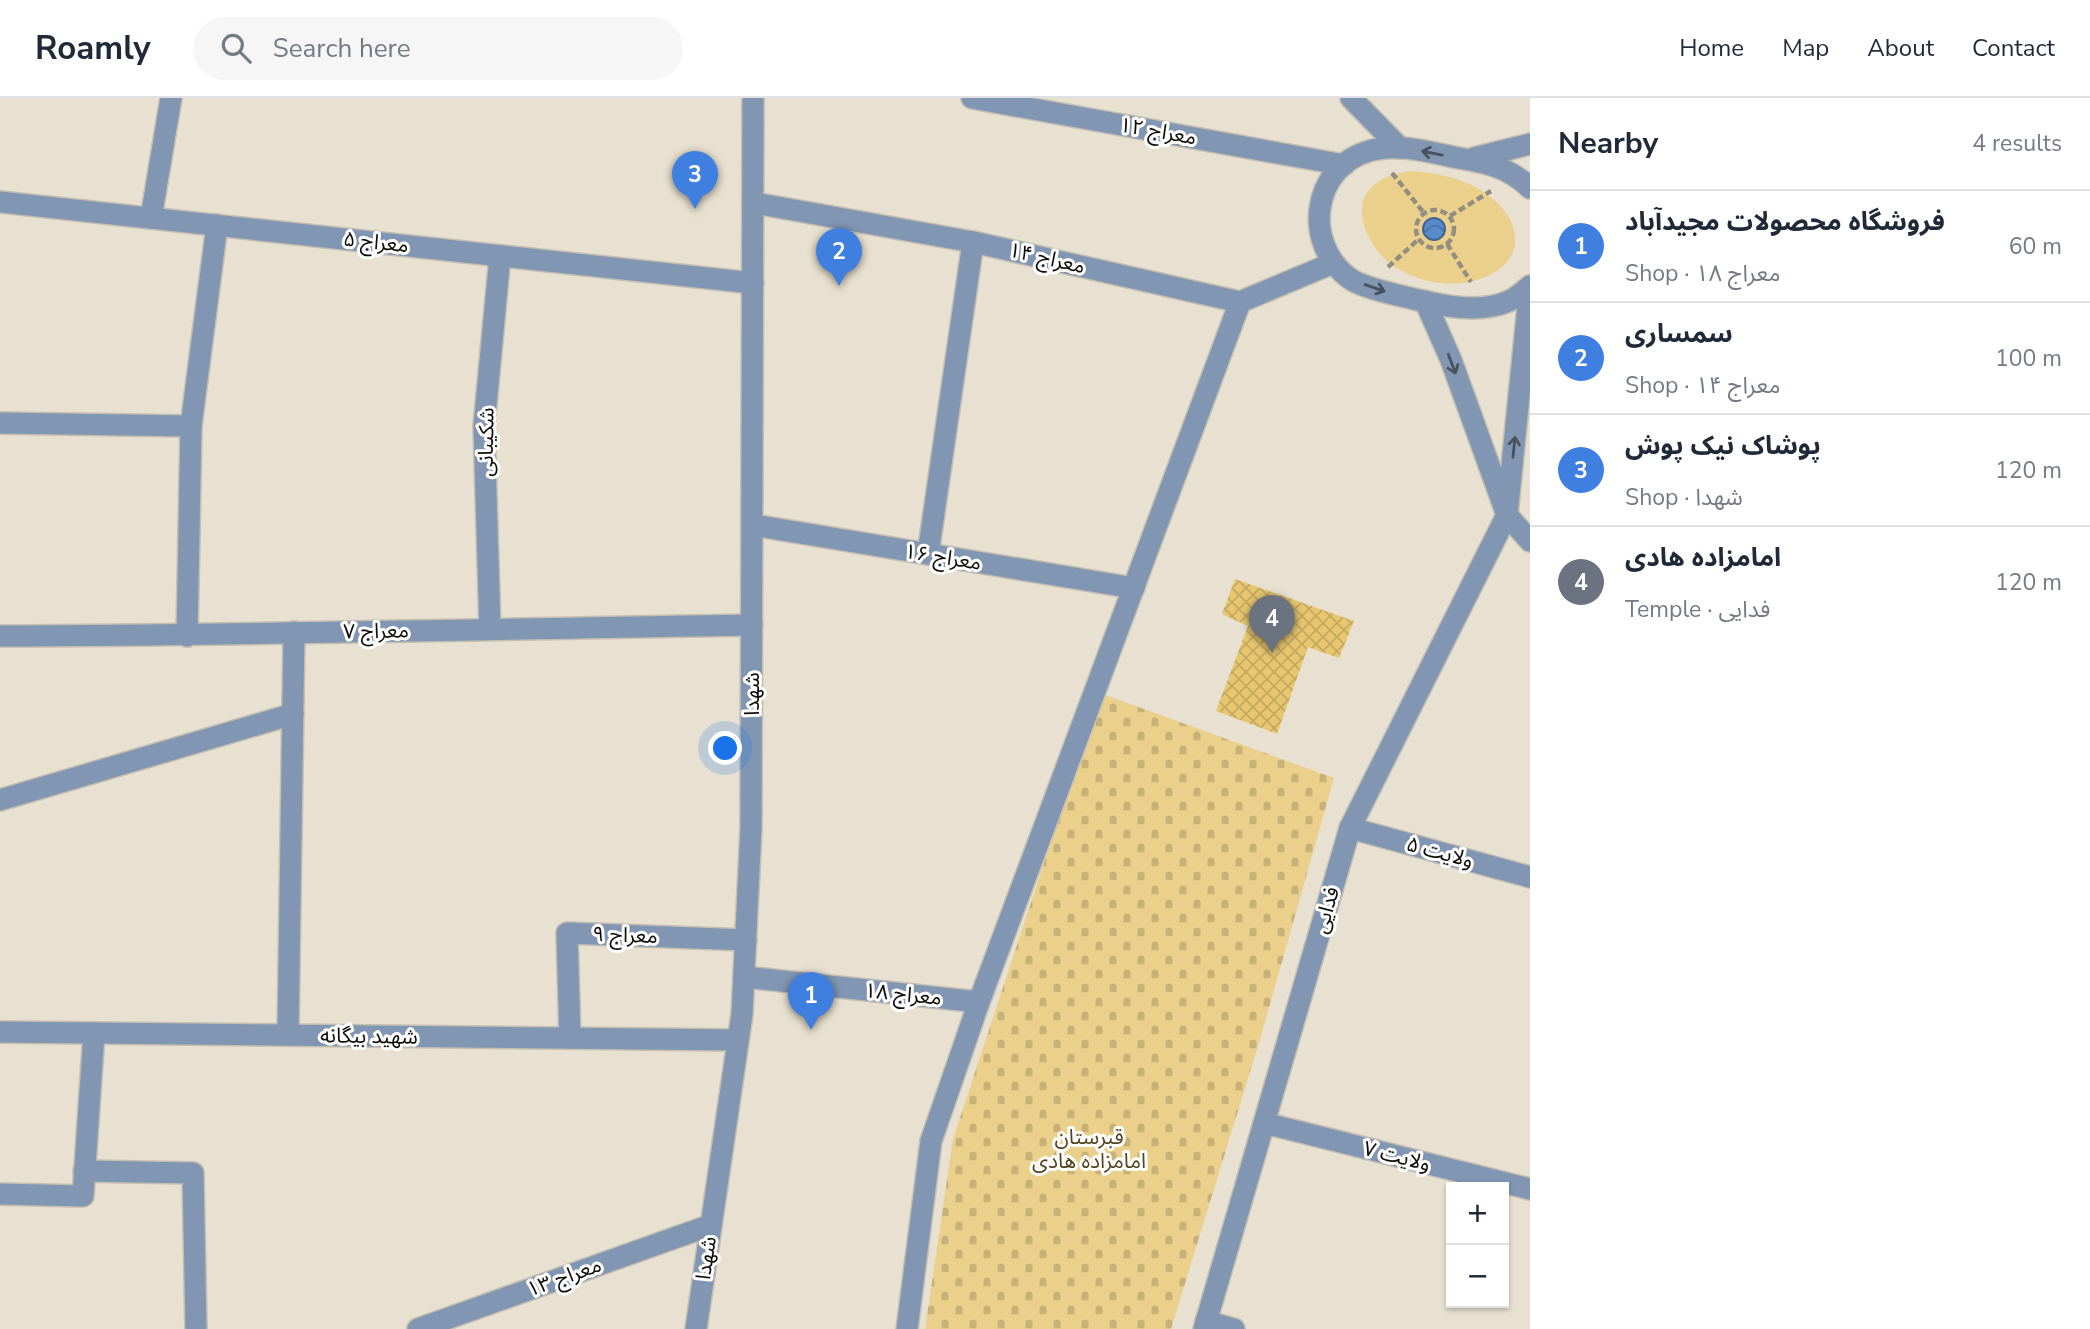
<!DOCTYPE html>
<meta charset="utf-8">
<style>
body{margin:0;font-family:"Nunito Sans","Noto Sans Arabic",sans-serif;background:#f6f6f7;color:#1f2937}
.controls{position:absolute;right:21px;bottom:21px;display:grid;overflow:hidden;border-radius:0px;box-shadow:0 2px 5px #0004}
.controls button{width:63px;height:63px;display:grid;place-items:center;padding:0;border:0;border-bottom:2px solid #e0e1e3;background:#fff;color:#1f2937;font:35px sans-serif}
.you{position:absolute;left:726px;top:651px;width:24px;height:24px;margin:-18px;border:5px solid #fff;border-radius:50%;background:#1a73e8;box-shadow:0 0 0 10px #1a73e833}
.badge{display:grid;place-items:center;width:46px;height:46px;border-radius:50%;background:#0b55a4;color:#fff;font-size:23px;font-weight:700}
.pin{position:absolute;translate:-50% -58px;filter:drop-shadow(0 2px 4px #0008)}
.pin::after{content:'';position:absolute;top:37px;width:24px;height:21px;background:inherit;clip-path:polygon(0 0,100% 0,50% 100%)}
.list{margin:0;padding:0;list-style:none}
h2{display:flex;justify-content:space-between;align-items:center;height:91px;margin:0;padding:0 28px;font-size:30px}
h2 small{font-size:23px;font-weight:400;color:#747a83}
.list li{display:grid;grid-template-columns:46px 1fr auto;gap:21px;align-items:center;box-sizing:border-box;height:112px;padding:0 28px;border-top:2px solid #e0e1e3}
.list b{display:block;font-size:26px;white-space:nowrap}
.list p{margin:0;font-size:23px;white-space:nowrap;color:#747a83}
.list em{font-size:23px;font-style:normal;color:#747a83}
.icon{flex:none;width:38px;height:38px;fill:none;stroke:currentColor;stroke-width:2;stroke-linecap:round;stroke-linejoin:round}
.map{position:relative;flex:none;width:1530px;height:1231px;overflow:hidden}
header{display:flex;align-items:center;gap:42px;box-sizing:border-box;height:98px;padding:0 35px;background:#fff;border-bottom:2px solid #e0e1e3}
header strong{font-size:33px}
nav{display:flex;gap:38px;margin-inline-start:auto;font-size:24px}
.search{width:490px;height:63px;background:#f6f6f7;display:flex;align-items:center;gap:18px;box-sizing:border-box;padding:0 24px;border-radius:38px;color:#747a83;font-size:26px}
main{display:flex}
aside{flex:1;background:#fff}
.map>svg:first-child{display:block}
.grass{fill:#ebd08b}
.cemetery{fill:url(#cemetery-stones)}
.water{fill:url(#water-waves);stroke:#426591;stroke-width:2}
.building{fill:url(#building-cross-hatch)}
.lines{fill:none;stroke-linecap:round;stroke-linejoin:round}
.minor-casing{stroke:#c5bfb1;stroke-width:24}
.path{stroke:#938e82;stroke-width:4.5;stroke-dasharray:7 3.5;stroke-linecap:butt}
.minor{stroke:#8096b3;stroke-width:21}
.oneway{stroke:#48525e}
.labels{text-anchor:middle;dominant-baseline:central;stroke-width:6;stroke-linejoin:round;paint-order:stroke}
.street-label{font-size:21px;fill:#0f0d08;stroke:#fff}
.park-label{font-size:21px;fill:#534520;stroke:#fff}
</style>
<header>
<strong>Roamly</strong>
<div class="search"><svg class="icon" aria-label="search" viewBox="0 0 24 24"><circle cx="10" cy="10" r="6"/><path d="M15 15l6 6"/></svg>Search here</div>
<nav><a>Home</a><a>Map</a><a>About</a><a>Contact</a></nav>
</header>
<main>
<div class="map">
<svg width="1530" height="1231" viewBox="0 0 1530 1231">
<defs>
<pattern id="cemetery-stones" width="16" height="16" patternUnits="userSpaceOnUse" patternTransform="scale(1.75)"><rect width="16" height="16" fill="#ebd08b"/><path d="M2 7V4a2 2 0 0 1 4 0v3zM10 15v-3a2 2 0 0 1 4 0v3z" fill="#c8b176"/></pattern>
<pattern id="water-waves" width="16" height="10" patternUnits="userSpaceOnUse" patternTransform="scale(1.75)"><rect width="16" height="10" fill="#588bcc"/><path d="M0 5q4-4 8 0t8 0" fill="none" stroke="#4770a4"/></pattern>
<pattern id="building-cross-hatch" width="8" height="8" patternUnits="userSpaceOnUse" patternTransform="scale(1.75)"><rect width="8" height="8" fill="#e7c66f"/><path d="M0 0l8 8M0 8l8-8" fill="none" stroke="#c5a95f"/></pattern>
</defs>
<rect width="100%" height="100%" fill="#e8e1d1"/>
<!-- grass -->
<path class="grass" d="M1413,73C1435,75 1459,79 1479,91C1528,120 1530,172 1468,184C1443,189 1412,182 1391,166C1371,152 1351,114 1369,92C1381,78 1397,75 1413,73Z"/>
<!-- cemetery -->
<path class="cemetery" d="M1100,595L1334,680L1261,938L1171,1231H925L953,1041Z"/>
<!-- water -->
<circle class="water" cx="1434" cy="131" r="11"/>
<!-- building -->
<path class="building" d="M1235,481L1354,523L1339,560L1308,549L1277,636L1216,613L1248,528L1222,516Z"/>
<g class="lines">
<defs>
<g id="minor">
<path d="M972,0L1344,67"/>
<path d="M1351,0L1400,50"/>
<path d="M1474,60L1530,46"/>
<path d="M1530,90C1508,68 1483,64 1453,59C1426,53 1396,45 1369,53C1311,70 1303,146 1349,180C1362,190 1398,197 1414,201C1443,208 1480,216 1509,203C1516,200 1524,193 1530,188"/>
<path d="M0,104L753,185"/>
<path d="M754,105L973,144L1240,204L1333,165"/>
<path d="M151,120L171,0"/>
<path d="M1425,203L1451,262L1507,417L1530,443"/>
<path d="M0,325L191,328"/>
<path d="M753,427L1134,490"/>
<path d="M928,456L973,144"/>
<path d="M490,531L484,328L500,158"/>
<path d="M0,538C251,537 501,531 752,527"/>
<path d="M187,538L191,328L217,127"/>
<path d="M0,702L293,616"/>
<path d="M1350,730L1530,779"/>
<path d="M744,879L979,904"/>
<path d="M0,934L738,942"/>
<path d="M288,937L294,534"/>
<path d="M570,940L567,835L746,842"/>
<path d="M1264,1025L1530,1091"/>
<path d="M84,1073L193,1075L196,1231"/>
<path d="M0,1096L83,1098L94,935"/>
<path d="M1206,1223L1234,1231"/>
<path d="M418,1231L711,1127"/>
<path d="M696,1231L742,916L751,730L753,0"/>
<path d="M907,1231L931,1043L979,904L1240,204"/>
<path d="M1204,1231L1350,730L1507,417L1530,188"/>
</g>
</defs>
<!-- minor casing -->
<use href="#minor" class="minor-casing"/>
<!-- path -->
<g class="path">
<path d="M1392,75L1424,115"/>
<circle cx="1435" cy="131" r="19"/>
<path d="M1450,118L1491,93"/>
<path d="M1447,146L1471,184"/>
<path d="M1388,169L1419,141"/>
</g>
<!-- minor -->
<use href="#minor" class="minor"/>
</g>
<!-- one-way arrows -->
<defs><path id="oneway-shaft" d="M-6 0H5M1.5-3L5.5 0L1.5 3" fill="none" stroke-width="1.6" stroke-linecap="round" stroke-linejoin="round" transform="scale(1.75)"/></defs>
<g class="oneway">
<use href="#oneway-shaft" transform="translate(1432 55) rotate(-169)"/>
<use href="#oneway-shaft" transform="translate(1375 190) rotate(19)"/>
<use href="#oneway-shaft" transform="translate(1452 266) rotate(69)"/>
<use href="#oneway-shaft" transform="translate(1514 349) rotate(-84)"/>
</g>
<g class="labels">
<!-- street labels -->
<g class="street-label">
<text transform="translate(1158 33) rotate(10)">معراج ۱۲</text>
<text transform="translate(376 144) rotate(6)">معراج ۵</text>
<text transform="translate(1047 160) rotate(13)">معراج ۱۴</text>
<text transform="translate(486 344) rotate(-89)">شکیبانی</text>
<text transform="translate(943 459) rotate(9)">معراج ۱۶</text>
<text transform="translate(376 533) rotate(-1)">معراج ۷</text>
<text transform="translate(752 596) rotate(-90)">شهدا</text>
<text transform="translate(1440 754) rotate(15)">ولایت ۵</text>
<text transform="translate(1326 812) rotate(-74)">فدایی</text>
<text transform="translate(625 837) rotate(2)">معراج ۹</text>
<text transform="translate(903 896) rotate(6)">معراج ۱۸</text>
<text transform="translate(369 938) rotate(1)">شهید بیگانه</text>
<text transform="translate(1397 1058) rotate(14)">ولایت ۷</text>
<text transform="translate(706 1160) rotate(-82)">شهدا</text>
<text transform="translate(564 1179) rotate(-20)">معراج ۱۳</text>
</g>
<!-- park labels -->
<g class="park-label">
<text x="1089" y="1039">قبرستان<tspan x="1089" dy="24">امامزاده هادی</tspan></text>
</g>
</g>
</svg>
<div class="controls">
<button>+</button>
<button>−</button>
</div>
<div class="you"></div>
<div class="pin badge" style="left:811px;top:932px;background:#3f7fe0">1</div>
<div class="pin badge" style="left:839px;top:188px;background:#3f7fe0">2</div>
<div class="pin badge" style="left:695px;top:111px;background:#3f7fe0">3</div>
<div class="pin badge" style="left:1272px;top:555px;background:#6b7280">4</div>
</div>
<aside>
<h2>Nearby<small>4 results</small></h2>
<ul class="list">
<li><span class="badge" style="background:#3f7fe0">1</span><div><b>فروشگاه محصولات مجیدآباد</b><p>Shop · معراج ۱۸</p></div><em>60 m</em></li>
<li><span class="badge" style="background:#3f7fe0">2</span><div><b>سمساری</b><p>Shop · معراج ۱۴</p></div><em>100 m</em></li>
<li><span class="badge" style="background:#3f7fe0">3</span><div><b>پوشاک نیک پوش</b><p>Shop · شهدا</p></div><em>120 m</em></li>
<li><span class="badge" style="background:#6b7280">4</span><div><b>امامزاده هادی</b><p>Temple · فدایی</p></div><em>120 m</em></li>
</ul>
</aside>
</main>
